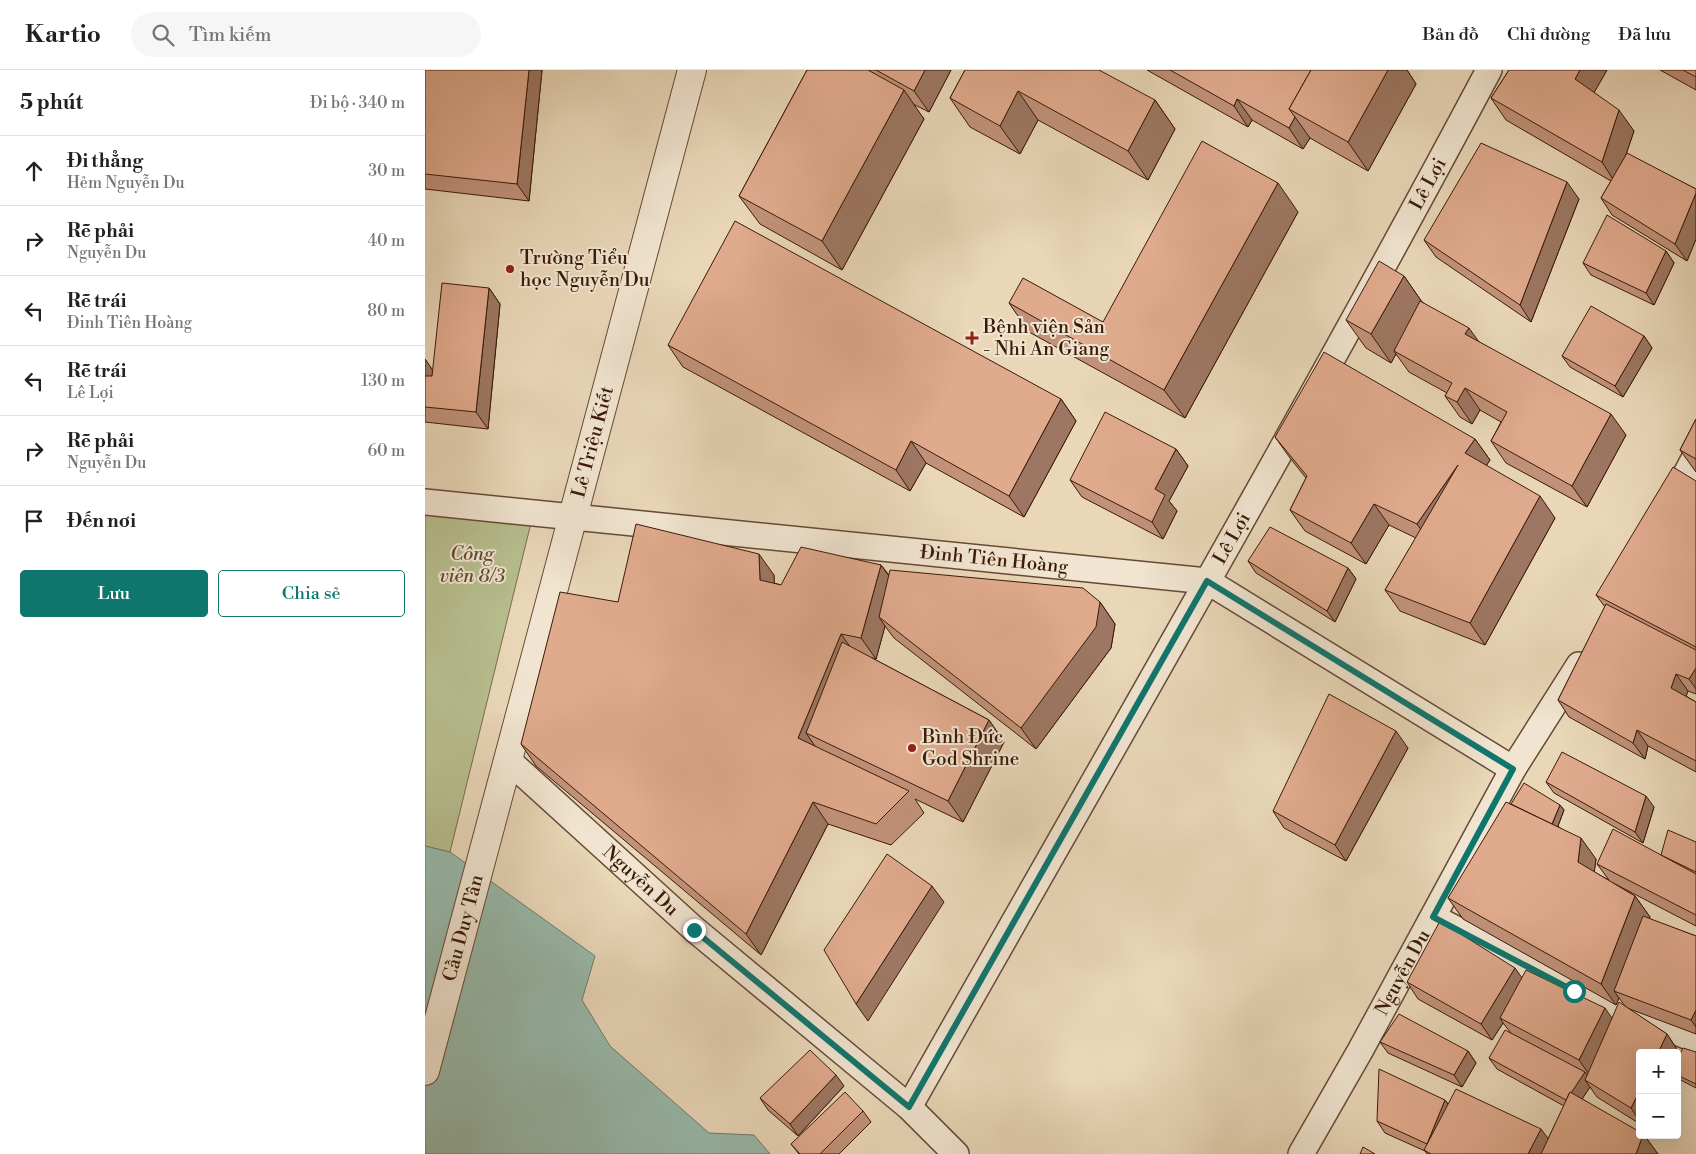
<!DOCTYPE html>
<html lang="vi">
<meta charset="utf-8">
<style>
body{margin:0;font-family:"Libre Bodoni",serif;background:#f6f6f6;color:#202124}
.controls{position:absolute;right:15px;bottom:15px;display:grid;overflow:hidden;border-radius:5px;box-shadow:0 5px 20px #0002}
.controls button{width:45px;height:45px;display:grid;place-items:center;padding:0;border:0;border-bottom:1px solid #e0e0e0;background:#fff;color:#202124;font:25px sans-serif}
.stop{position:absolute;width:15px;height:15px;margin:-11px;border:4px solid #0f766e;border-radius:50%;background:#fff}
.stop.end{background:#0f766e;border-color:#fff;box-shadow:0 1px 5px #0008}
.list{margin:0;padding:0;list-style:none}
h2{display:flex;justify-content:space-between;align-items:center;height:65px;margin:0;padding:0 20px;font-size:21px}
h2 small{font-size:16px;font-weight:400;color:#757577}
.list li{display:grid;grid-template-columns:32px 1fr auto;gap:15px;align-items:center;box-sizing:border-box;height:70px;padding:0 20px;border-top:1px solid #e0e0e0}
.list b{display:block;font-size:19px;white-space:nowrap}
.list p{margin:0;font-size:16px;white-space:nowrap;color:#757577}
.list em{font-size:16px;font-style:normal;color:#757577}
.actions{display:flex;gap:10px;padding:15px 20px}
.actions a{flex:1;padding:11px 0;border:1px solid #0f766e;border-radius:5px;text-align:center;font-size:18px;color:#0f766e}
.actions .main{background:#0f766e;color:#fff}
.icon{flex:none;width:28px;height:28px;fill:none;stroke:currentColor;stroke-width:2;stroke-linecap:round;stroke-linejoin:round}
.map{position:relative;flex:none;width:1271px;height:1084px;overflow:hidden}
header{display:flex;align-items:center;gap:30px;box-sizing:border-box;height:70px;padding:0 25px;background:#fff;border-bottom:1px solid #e0e0e0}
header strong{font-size:24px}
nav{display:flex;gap:28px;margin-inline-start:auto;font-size:18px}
.search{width:350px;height:45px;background:#f6f6f6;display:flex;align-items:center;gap:12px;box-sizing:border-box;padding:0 18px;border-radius:28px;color:#757577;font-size:19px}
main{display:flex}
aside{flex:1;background:#fff}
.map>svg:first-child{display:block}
.green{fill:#b7be8e;stroke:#796c4b}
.water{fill:#98baab;stroke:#737a6a}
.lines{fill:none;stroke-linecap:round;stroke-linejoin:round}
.minor-casing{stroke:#664934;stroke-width:28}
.tertiary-casing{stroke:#664934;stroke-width:30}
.minor{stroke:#f1e5d1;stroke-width:25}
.tertiary{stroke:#f1e5d1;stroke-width:28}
.wall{fill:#c19279;stroke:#3b1a08}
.shaded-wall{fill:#9d7763;stroke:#3b1a08}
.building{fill:#e0aa8d;stroke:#3b1a08}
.route{stroke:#0f766e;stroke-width:6}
.poi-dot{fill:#8f2418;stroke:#f1e5d1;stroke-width:2}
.labels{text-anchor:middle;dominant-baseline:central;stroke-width:4;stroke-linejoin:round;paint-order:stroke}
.street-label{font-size:19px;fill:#3b1a08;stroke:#f1e5d1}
.poi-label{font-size:19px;fill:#3b1a08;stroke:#f1e5d1;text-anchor:start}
.park-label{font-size:19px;font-style:italic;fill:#604b30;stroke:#f1e5d1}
</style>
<header>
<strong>Kartio</strong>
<div class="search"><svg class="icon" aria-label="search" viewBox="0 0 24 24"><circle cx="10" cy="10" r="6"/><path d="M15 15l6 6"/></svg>Tìm kiếm</div>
<nav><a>Bản đồ</a><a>Chỉ đường</a><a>Đã lưu</a></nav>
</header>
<main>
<aside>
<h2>5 phút<small>Đi bộ · 340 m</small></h2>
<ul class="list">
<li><svg class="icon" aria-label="ahead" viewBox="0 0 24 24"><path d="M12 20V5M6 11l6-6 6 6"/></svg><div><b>Đi thẳng</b><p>Hẻm Nguyễn Du</p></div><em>30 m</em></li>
<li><svg class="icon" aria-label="right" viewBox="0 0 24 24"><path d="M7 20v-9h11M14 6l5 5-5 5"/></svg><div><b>Rẽ phải</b><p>Nguyễn Du</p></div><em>40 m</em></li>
<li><svg class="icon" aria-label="left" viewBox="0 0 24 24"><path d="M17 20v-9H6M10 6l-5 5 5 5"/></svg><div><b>Rẽ trái</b><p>Đinh Tiên Hoàng</p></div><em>80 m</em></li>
<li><svg class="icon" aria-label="left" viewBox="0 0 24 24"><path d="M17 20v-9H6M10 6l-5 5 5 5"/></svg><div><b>Rẽ trái</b><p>Lê Lợi</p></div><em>130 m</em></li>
<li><svg class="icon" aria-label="right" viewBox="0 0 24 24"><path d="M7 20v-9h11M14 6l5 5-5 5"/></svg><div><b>Rẽ phải</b><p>Nguyễn Du</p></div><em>60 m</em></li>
<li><svg class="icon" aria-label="arrive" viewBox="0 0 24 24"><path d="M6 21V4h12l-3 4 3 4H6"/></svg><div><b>Đến nơi</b></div></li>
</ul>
<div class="actions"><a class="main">Lưu</a><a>Chia sẻ</a></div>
</aside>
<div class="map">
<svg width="1271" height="1084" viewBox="0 0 1271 1084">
<rect width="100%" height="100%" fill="#e9d7b8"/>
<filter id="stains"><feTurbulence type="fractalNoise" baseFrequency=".004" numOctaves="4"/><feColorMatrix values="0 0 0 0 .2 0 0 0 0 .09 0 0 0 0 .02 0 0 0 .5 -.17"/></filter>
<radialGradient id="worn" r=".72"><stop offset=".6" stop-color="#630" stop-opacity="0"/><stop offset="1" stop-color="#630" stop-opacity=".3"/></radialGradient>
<!-- green -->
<path class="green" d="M0,443L106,453L25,782L0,776Z"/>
<!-- water -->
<path class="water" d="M0,776L25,782L170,886L157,930L185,976L284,1063L329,1065L345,1084H0Z"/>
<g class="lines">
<defs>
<g id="minor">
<path id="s1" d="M0,432L782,511L1088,699"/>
<path d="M1245,434L1271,385"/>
<path id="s2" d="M84,691L269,859L484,1037L531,1084"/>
<path d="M1008,847L1149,921L1271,970"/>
<path id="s3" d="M484,1037C679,692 878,350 1064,0"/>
<path id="s4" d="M876,1084L935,981L1088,699L1154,595"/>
</g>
<g id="tertiary">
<path id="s5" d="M0,1001L267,0"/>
</g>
</defs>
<!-- minor casing -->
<use href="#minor" class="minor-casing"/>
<!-- tertiary casing -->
<use href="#tertiary" class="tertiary-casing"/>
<!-- minor -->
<use href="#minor" class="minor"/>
<!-- tertiary -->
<use href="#tertiary" class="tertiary"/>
</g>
<!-- wall -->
<g class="wall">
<path d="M0,0H117L104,131L0,119Z"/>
<path d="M382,0H526L504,42L488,34L499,49L417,200L335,154L314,126Z"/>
<path d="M540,0L730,30L750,59L723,110L613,50L595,84L545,57L525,28Z"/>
<path d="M722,0H982L991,14L943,101L885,68L878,79L827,50L823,57Z"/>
<path d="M1084,0H1182L1169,22L1209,61L1201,84L1271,119V169L1262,191L1187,145L1176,128L1186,111L1081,50L1066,28Z"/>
<path d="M1235,0H1271V20Z"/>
<path d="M1154,129L1106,252L1011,187L999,170Z"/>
<path d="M873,142L760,348L604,262L584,233L678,252Z"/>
<path d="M1241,181L1249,193L1229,235L1166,205L1158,193Z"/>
<path d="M979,206L997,232L1054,272L1201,365L1162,437L1081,393L1066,371L1076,352L1055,340L1047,354L1035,347L1020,326L1022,323L984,302L971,284L966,293L941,278L921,250Z"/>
<path d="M64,218L75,234L63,359L0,352V289L8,301Z"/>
<path d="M1219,266L1227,278L1198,327L1145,297L1137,286Z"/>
<path d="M243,275L636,329L651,351L599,447L501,393L485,421L258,297Z"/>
<path d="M1271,349V402L1255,380Z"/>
<path d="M850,367L1050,369L1065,390L1061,396L1130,448L1060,575L975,541L960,520L991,468L964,455L941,494L880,461L865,440L881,408L865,388Z"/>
<path d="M751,379L763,396L744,431L752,441L738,469L657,427L645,410Z"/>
<path d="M1271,411V624L1263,621L1261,626L1271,632V702L1223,676L1220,689L1144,647L1133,630L1180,537L1171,525Z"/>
<path d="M823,491L923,498L931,509L910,552L831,503Z"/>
<path d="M456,495L464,505L675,532L690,554L686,578L611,679L469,568L460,556L451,589L447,588L564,650L579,672L538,752L490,729L499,743L466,775L403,754L336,885L111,696L96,674L193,532L349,505V513L356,515Z"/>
<path d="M983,678L921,791L859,758L848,741Z"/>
<path d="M1121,712L1229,737L1218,773L1129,723Z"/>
<path d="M1086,734L1135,735L1139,740L1133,756L1171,789L1169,802L1184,810L1172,794L1236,785L1271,772V856L1188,813L1210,826L1225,847L1224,849L1271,866V964L1202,938L1242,964L1253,981L1215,983V1054L1172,1027L1165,1017L1157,1029L1215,1065H1219L1233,1084H1002L1000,1081L960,1063L952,1051L1020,1030L1023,1034L1123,1069L1139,1036L1072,999L1064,988L1086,963L1078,953L1067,970L993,929L982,912L1097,908L1187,948L1200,936L1194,928L1191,935L1038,849L1023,828Z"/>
<path d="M955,972L1043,981L1051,993L1037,1017L963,983Z"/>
<path d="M1271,982V1018L1252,1008V990Z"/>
<path d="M419,1016L373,1066L343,1040L335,1028Z"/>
<path d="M438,1041L446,1052L414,1084H374L366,1074Z"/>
</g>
<!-- shaded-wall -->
<g class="shaded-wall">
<path d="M104,0H117L104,131L92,114Z"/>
<path d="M500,0H526L504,42L489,21Z"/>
<path d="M963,0H982L991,14L943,101L923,72Z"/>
<path d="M1155,0H1182L1165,30L1150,9Z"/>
<path d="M479,20L499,49L417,200L397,171Z"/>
<path d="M593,21L613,50L595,84L575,56Z"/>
<path d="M812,29L827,50L823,57L809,36Z"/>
<path d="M730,30L750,59L723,110L703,81Z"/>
<path d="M1194,40L1209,61L1191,114L1177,92Z"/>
<path d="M870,47L885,68L878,79L864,58Z"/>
<path d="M1142,112L1154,129L1106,252L1095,235Z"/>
<path d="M853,113L873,142L760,348L739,320Z"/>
<path d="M1271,123V169L1262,191L1250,174Z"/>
<path d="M1241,181L1249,193L1229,235L1221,223Z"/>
<path d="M979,206L999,235L969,281L971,284L966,293L946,264Z"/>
<path d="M64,218L75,234L63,359L51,342Z"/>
<path d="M1044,258L1059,279L1040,264Z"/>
<path d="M1219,266L1227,278L1198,327L1190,316Z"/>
<path d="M0,289L11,305L0,308Z"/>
<path d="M1040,318L1055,340L1047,354L1032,332Z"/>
<path d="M636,329L651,351L599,447L584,426Z"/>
<path d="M1186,344L1201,365L1162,437L1147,416Z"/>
<path d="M1050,369L1065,390L1055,405L1040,383Z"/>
<path d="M486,371L501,393L485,421L471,400Z"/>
<path d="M751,379L763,396L744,431L752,441L738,469L727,452L730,419Z"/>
<path d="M1033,395L1007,475L992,454Z"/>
<path d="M1115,426L1130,448L1060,575L1045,553Z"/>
<path d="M949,434L964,455L941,494L926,473Z"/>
<path d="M334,484L349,505L350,531L335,510Z"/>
<path d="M456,495L471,516L454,547L460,556L451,589L436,568Z"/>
<path d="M923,498L931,509L910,552L902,541Z"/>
<path d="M675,532L690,554L686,578L611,679L596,658Z"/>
<path d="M416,564L431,585L381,663L392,679L373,668Z"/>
<path d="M1271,598V619L1264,609Z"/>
<path d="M1251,604L1263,621L1258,634L1246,618Z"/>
<path d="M564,650L579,672L538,752L523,731Z"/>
<path d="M1212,660L1223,676L1220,689L1208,673Z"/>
<path d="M971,661L983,678L921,791L910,775Z"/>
<path d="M1221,726L1229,737L1218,773L1210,762Z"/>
<path d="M388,732L403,754L336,885L321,864Z"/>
<path d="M1135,735L1139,740L1131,761L1127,755Z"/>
<path d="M1156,768L1171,789L1168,813L1153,792Z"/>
<path d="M507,816L519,832L443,951L431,934Z"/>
<path d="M1210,826L1225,847L1196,923L1189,921L1194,928L1191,935L1176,914Z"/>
<path d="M1090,898L1102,915L1075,948L1078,953L1067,970L1056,954Z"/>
<path d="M1180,938L1191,954L1166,1007L1154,990Z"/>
<path d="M1271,940V957L1266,950Z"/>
<path d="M1242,964L1253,981L1252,983H1233Z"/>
<path d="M1043,981L1051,993L1037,1017L1029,1005Z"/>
<path d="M1160,1002L1168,1013L1160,1010L1165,1017L1149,1041L1141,1030Z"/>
<path d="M411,1005L419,1016L373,1066L365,1054Z"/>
<path d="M1215,1020V1052L1206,1038Z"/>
<path d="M1020,1030L1028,1041L1009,1084L1002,1074Z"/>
<path d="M1116,1059L1128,1075L1123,1084H1103Z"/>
<path d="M1218,1065H1219L1233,1084H1211Z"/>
</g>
<!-- building -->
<g class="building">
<path d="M0,0H104L92,114L0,104Z"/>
<path d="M382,0H443L479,20L397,171L314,126Z"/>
<path d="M451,0H500L489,21Z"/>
<path d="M540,0H674L730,30L703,81L593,21L575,56L525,28Z"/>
<path d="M745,0H886L864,39L870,47L864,58L812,29L809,36Z"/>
<path d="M886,0H963L923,72L864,39Z"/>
<path d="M1084,0H1155L1150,9L1194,40L1177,92L1066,28Z"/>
<path d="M1258,0H1271V7Z"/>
<path d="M777,71L853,113L739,320L584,233L598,208L678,252Z"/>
<path d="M1056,73L1142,112L1095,235L999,170Z"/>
<path d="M1202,83L1271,119V123L1250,174L1176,128Z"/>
<path d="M1182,145L1241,181L1221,223L1158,193Z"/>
<path d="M310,151L636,329L584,426L486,371L471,400L243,275Z"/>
<path d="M954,191L979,206L946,264L921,250Z"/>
<path d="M17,213L64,218L51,342L0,337V306H7Z"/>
<path d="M995,231L1044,258L1040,264L1186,344L1147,416L1066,371L1082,342L1040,318L1032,332L1020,326L1027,313L969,281Z"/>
<path d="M1166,236L1219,266L1190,316L1137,286Z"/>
<path d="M899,282L1050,369L1040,383L1115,426L1045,553L960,520L1033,395L992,454L949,434L926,473L865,440L882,406L850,367Z"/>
<path d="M680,342L751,379L730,419L740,425L727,452L645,410Z"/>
<path d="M1271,349V389L1255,380Z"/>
<path d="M1248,397L1271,411V577L1171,525Z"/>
<path d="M211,454L334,484L335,510L356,515L376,477L456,495L436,568L416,564L373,668L484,721L451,754L388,732L321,864L96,674L135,522L193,532Z"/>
<path d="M845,457L923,498L902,541L823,491Z"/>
<path d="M465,500L658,518L675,532L671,557L596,658L454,547Z"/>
<path d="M1181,534L1271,580V598L1264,609L1251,604L1246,618L1271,632V691L1212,660L1208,673L1133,630Z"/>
<path d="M417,572L564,650L523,731L381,663Z"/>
<path d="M904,624L971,661L910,775L848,741Z"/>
<path d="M1137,682L1221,726L1210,762L1121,712Z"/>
<path d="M1099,713L1135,735L1127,754L1086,734Z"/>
<path d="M1081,732L1156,768L1153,792L1210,826L1176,914L1023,828Z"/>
<path d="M1188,759L1271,804V845L1172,794Z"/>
<path d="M1243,760L1271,772V802L1236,785Z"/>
<path d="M462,784L507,816L431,934L399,880Z"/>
<path d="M1218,846L1271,866V940L1266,950L1189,921Z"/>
<path d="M1015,851L1090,898L1056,954L982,912Z"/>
<path d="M1101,900L1180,938L1154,990L1075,948Z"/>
<path d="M1194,932L1242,964L1233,983H1215V1020L1206,1038L1160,1010Z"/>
<path d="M974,944L1043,981L1029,1005L955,972Z"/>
<path d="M1080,960L1160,1002L1146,1023L1145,1022L1141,1030L1064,988Z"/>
<path d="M1258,978L1271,982V1014L1252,1005V990Z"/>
<path d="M385,980L411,1005L365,1054L335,1028Z"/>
<path d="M954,999L1020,1030L1002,1074L952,1051Z"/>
<path d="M1031,1019L1116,1059L1103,1084H1006L999,1080Z"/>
<path d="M420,1022L438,1041L395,1084H375L366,1074Z"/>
<path d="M1145,1022L1215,1062V1065H1218L1211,1084H1116Z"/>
<path d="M938,1077L950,1084H935Z"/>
</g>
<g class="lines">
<!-- route -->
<path class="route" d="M269,860L484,1037L782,511L1088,699L1008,847L1149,921"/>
</g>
<!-- markers -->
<g class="poi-dot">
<circle cx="85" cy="199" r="5"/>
<path d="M544.5 260.5h5v5h5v5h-5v5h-5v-5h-5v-5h5z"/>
<circle cx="487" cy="678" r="5"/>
</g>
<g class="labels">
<!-- street labels -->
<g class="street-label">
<text stroke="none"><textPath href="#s3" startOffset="1059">Lê Lợi</textPath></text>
<text stroke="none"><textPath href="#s5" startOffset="651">Lê Triệu Kiết</textPath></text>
<text stroke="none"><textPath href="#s3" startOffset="654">Lê Lợi</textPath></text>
<text stroke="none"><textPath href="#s1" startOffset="572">Đinh Tiên Hoàng</textPath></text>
<text stroke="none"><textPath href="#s2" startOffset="178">Nguyễn Du</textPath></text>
<text stroke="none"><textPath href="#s5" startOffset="148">Cầu Duy Tân</textPath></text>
<text stroke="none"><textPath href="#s4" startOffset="208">Nguyễn Du</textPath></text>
</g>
<!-- poi labels -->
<g class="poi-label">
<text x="95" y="188">Trường Tiểu<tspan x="95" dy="22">học Nguyễn Du</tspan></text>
<text x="558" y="257">Bệnh viện Sản<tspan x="558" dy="22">- Nhi An Giang</tspan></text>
<text x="497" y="667">Bình Đức<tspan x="497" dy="22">God Shrine</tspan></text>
</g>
<!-- park labels -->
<g class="park-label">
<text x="47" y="484">Công<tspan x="47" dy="22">viên 8/3</tspan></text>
</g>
</g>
<rect width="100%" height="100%" filter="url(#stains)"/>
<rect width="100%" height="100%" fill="url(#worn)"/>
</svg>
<div class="controls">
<button>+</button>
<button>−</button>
</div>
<div class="stop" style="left:1149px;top:921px"></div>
<div class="stop end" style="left:269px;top:860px"></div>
</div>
</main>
